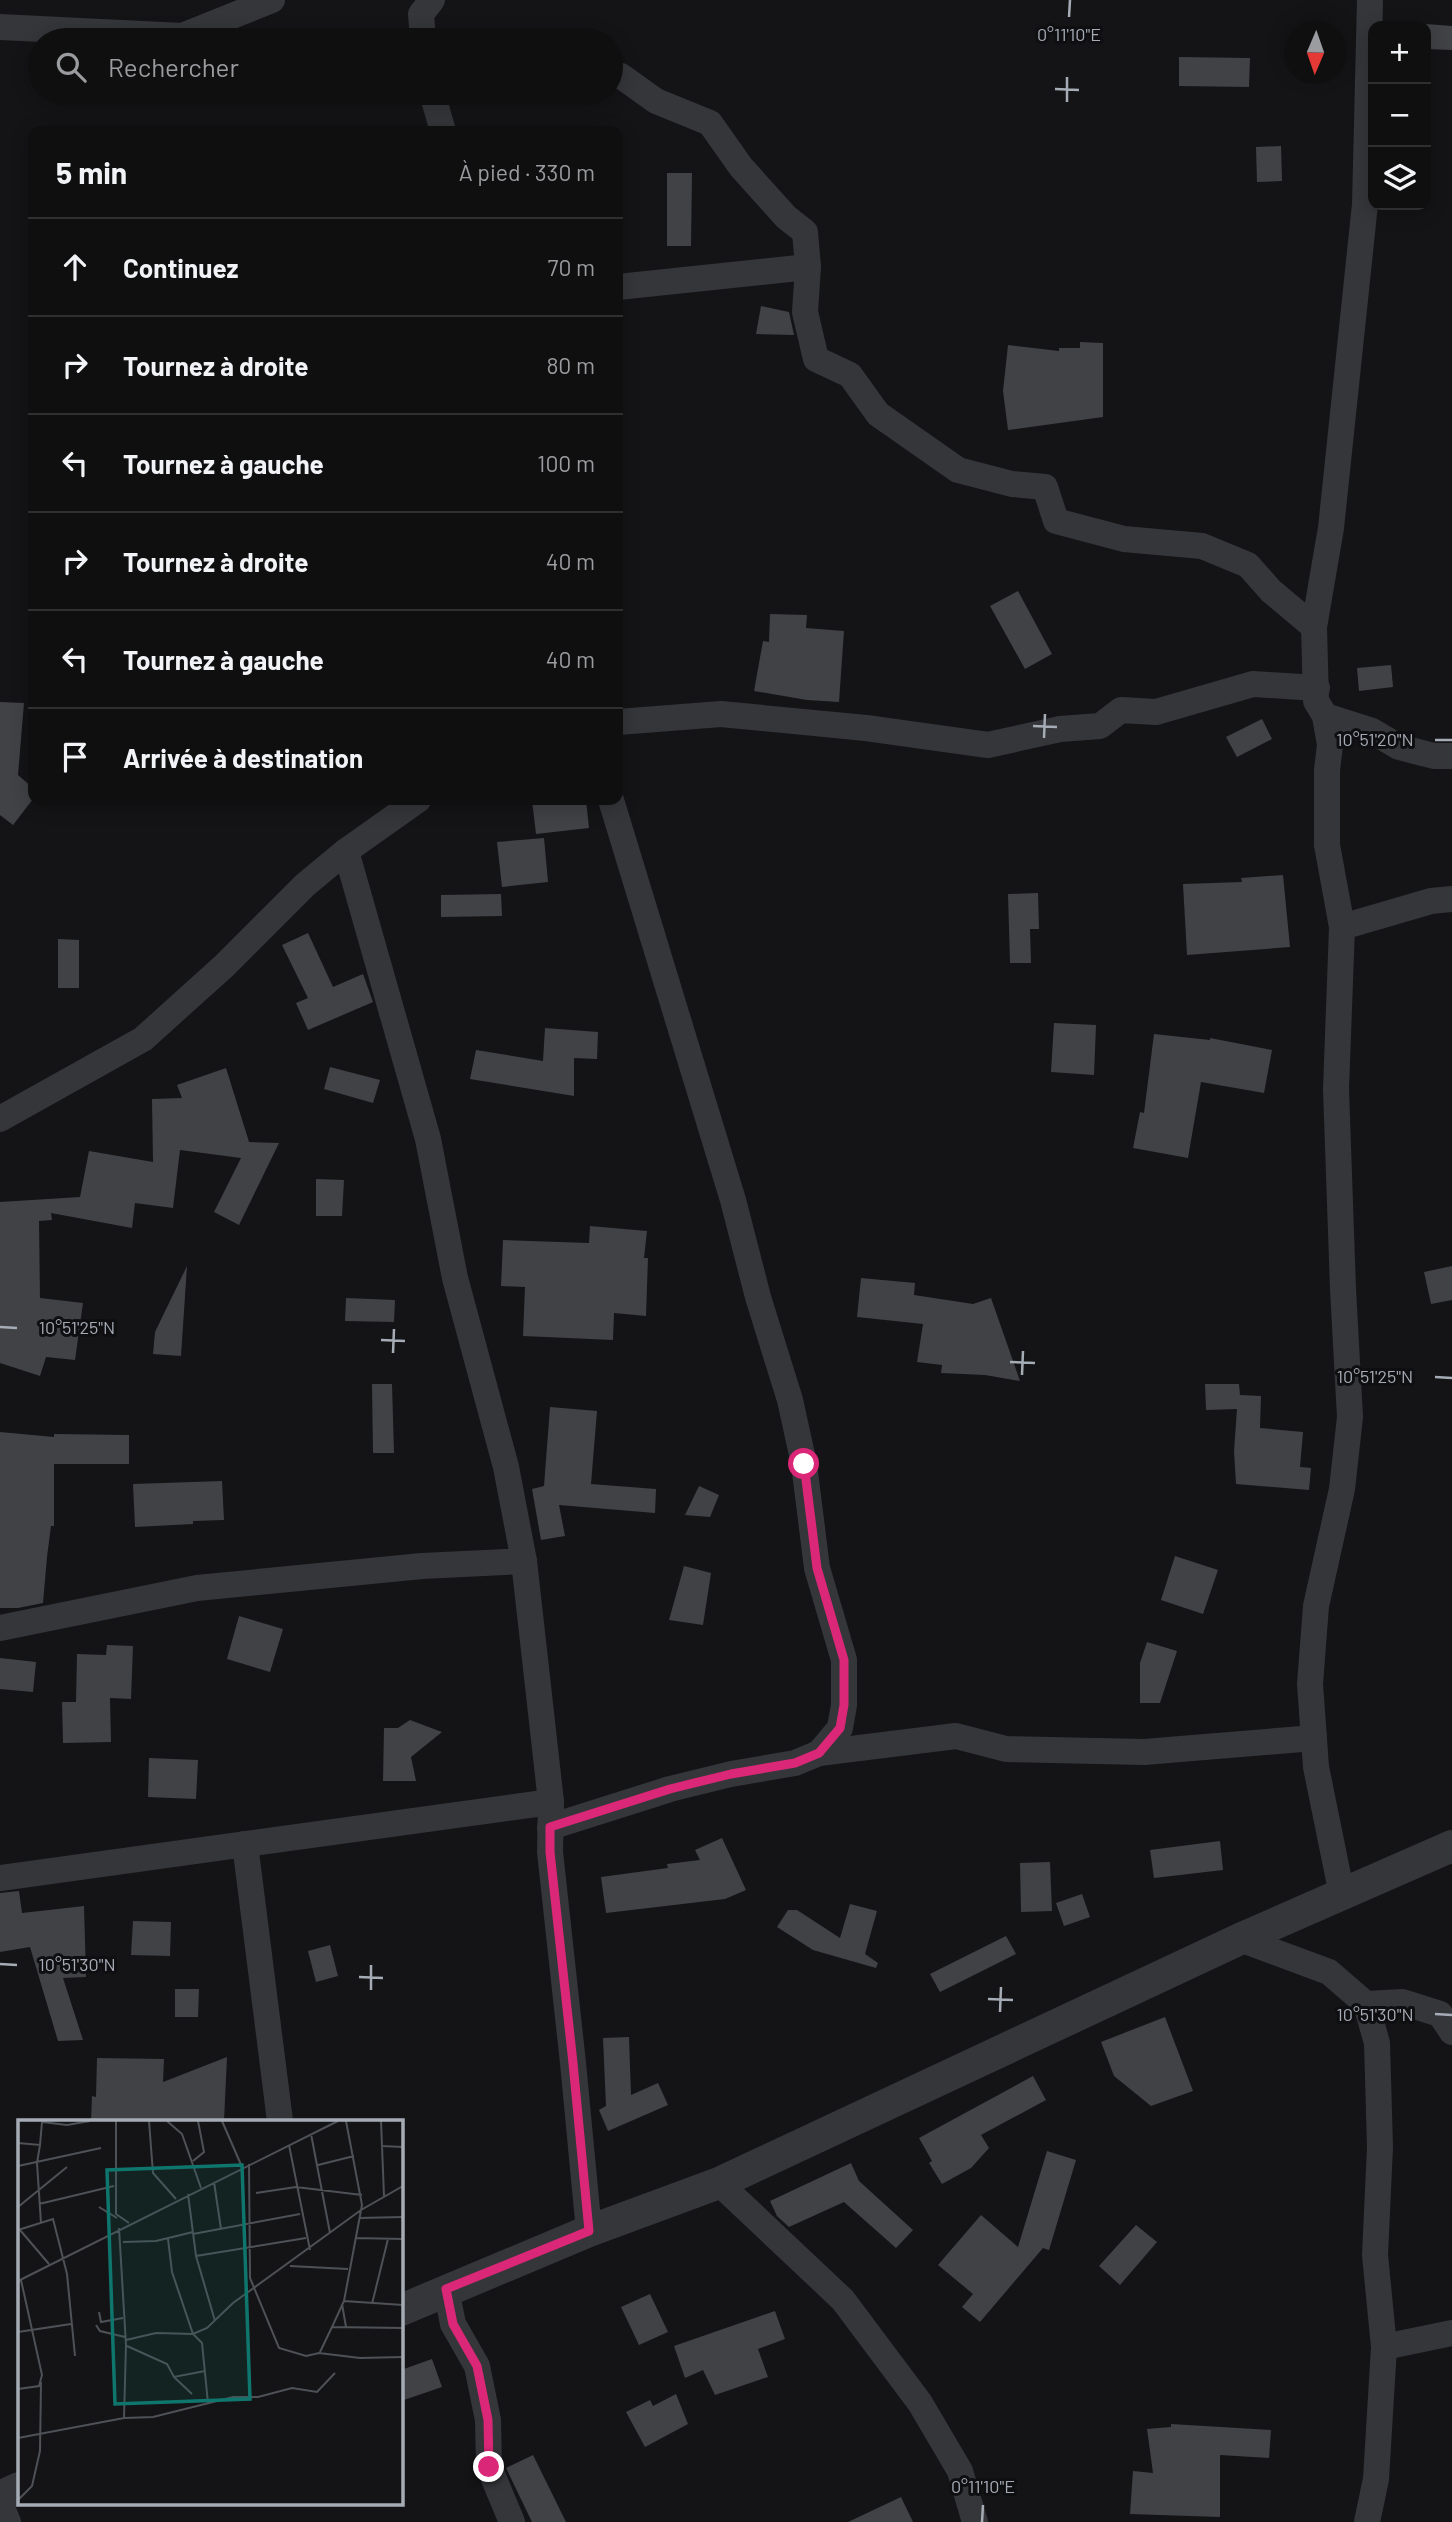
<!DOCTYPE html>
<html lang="fr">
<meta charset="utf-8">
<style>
body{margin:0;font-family:Barlow,sans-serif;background:#181819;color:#f1f3f6}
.controls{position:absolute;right:21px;top:21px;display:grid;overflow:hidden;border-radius:14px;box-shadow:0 4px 18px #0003}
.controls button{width:63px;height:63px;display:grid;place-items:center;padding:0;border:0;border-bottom:2px solid #2f2f30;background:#0f0f10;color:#f1f3f6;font:35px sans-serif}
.compass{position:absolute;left:1284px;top:21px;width:63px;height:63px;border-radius:50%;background:#0f0f10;box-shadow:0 4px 18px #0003;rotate:182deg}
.stop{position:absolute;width:21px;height:21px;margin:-16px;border:5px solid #db2777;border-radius:50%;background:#fff}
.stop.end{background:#db2777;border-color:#fff;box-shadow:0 2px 7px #0008}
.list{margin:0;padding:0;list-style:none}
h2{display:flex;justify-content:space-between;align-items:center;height:91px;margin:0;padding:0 28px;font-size:30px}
h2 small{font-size:23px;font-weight:400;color:#9b9c9f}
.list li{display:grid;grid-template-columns:46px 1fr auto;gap:21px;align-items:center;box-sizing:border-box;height:98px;padding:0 28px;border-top:2px solid #2f2f30}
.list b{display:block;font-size:26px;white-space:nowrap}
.list em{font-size:23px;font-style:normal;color:#9b9c9f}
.icon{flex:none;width:38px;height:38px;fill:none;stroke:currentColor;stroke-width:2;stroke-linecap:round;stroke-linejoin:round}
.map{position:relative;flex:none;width:1452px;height:2522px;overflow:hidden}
.search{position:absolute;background:#0f0f10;box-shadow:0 4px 18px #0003;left:28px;top:28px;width:595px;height:77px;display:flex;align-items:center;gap:18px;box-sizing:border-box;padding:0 24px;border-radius:38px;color:#9b9c9f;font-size:26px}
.panel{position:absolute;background:#0f0f10;box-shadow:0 4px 18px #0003;left:28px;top:126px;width:595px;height:679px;border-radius:14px}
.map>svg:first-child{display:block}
.building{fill:#404246}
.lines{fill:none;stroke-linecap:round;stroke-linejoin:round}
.minor{stroke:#35363a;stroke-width:26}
.tertiary{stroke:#35363a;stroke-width:32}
.route{stroke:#db2777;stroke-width:9}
.ticks{fill:none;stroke:#a6acb6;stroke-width:2.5}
.inset-road{fill:none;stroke:#4e5156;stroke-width:2}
.view{fill:#0f766e;fill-opacity:0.15;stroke:#0f766e;stroke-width:3.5}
.inset-edge{fill:none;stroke:#a6acb6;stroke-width:3.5}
.ticks-label{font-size:18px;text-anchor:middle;fill:#a6acb6;stroke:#0f0f11;stroke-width:6;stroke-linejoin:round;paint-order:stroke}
</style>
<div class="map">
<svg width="1452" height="2522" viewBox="0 0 1452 2522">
<rect width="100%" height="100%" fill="#141416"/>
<!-- building -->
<g class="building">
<path d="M1426,24L1452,26V50L1426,49Z"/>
<path d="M1179,57L1250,58L1249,87L1179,86Z"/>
<path d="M1281,146L1282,181L1257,182L1256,147Z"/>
<path d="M667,173H692L691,246H667Z"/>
<path d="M761,306L789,312L794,335L756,334Z"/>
<path d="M1080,342L1103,343V417L1008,430L1003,391L1008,345L1059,351V348H1080Z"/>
<path d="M1018,591L1052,654L1025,669L990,606Z"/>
<path d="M770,614L807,615L806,628L844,631L839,702L807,700L754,691L763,641L769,642Z"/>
<path d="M1391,665L1393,687L1359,691L1357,668Z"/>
<path d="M0,702L24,703L18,775L33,788V799L13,825L0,815Z"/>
<path d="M1262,719L1272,739L1237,757L1226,737Z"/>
<path d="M532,800H586L589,828L536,834Z"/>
<path d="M544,838L548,882L502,887L497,842Z"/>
<path d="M1283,875L1290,947L1187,955L1183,884L1242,882L1241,878Z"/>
<path d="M1038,893L1039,929H1030L1031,963H1010L1008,894Z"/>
<path d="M501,894L502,916L441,917V895Z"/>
<path d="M308,933L333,987L363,974L373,1002L308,1030L296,1003L308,998L282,945Z"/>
<path d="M58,939L79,940V988H58Z"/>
<path d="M1054,1023L1096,1025L1094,1075L1051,1072Z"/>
<path d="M545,1028L598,1032L597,1059L574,1058V1096L470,1079L476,1050L543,1061Z"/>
<path d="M1154,1034L1210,1040V1038L1272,1050L1264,1093L1201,1082L1188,1158L1133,1148L1140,1112L1144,1113Z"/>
<path d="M330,1067L380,1080L373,1103L324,1089Z"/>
<path d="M226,1068L249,1142L279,1143L239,1225L214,1212L241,1158L180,1150L173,1208L135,1203L132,1228L51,1213L52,1220L39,1221L40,1298L83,1303L75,1360L46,1357L40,1376L0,1363V1202L80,1197L89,1151L153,1162L152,1099L182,1098L177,1085Z"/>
<path d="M316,1179L344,1180L342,1216H316Z"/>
<path d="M590,1226L647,1231L644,1258H648L646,1316L614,1313L613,1340L523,1336L525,1287L501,1286L503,1240L589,1243Z"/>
<path d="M187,1266L181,1356L153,1354L155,1332Z"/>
<path d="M1452,1266V1300L1431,1304L1424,1272Z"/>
<path d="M861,1278L915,1283L914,1295L973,1304L991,1298L1020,1381L985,1375L941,1373L942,1365L917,1362L923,1324L857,1317Z"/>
<path d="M346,1298L395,1300L394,1322L345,1321Z"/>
<path d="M372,1384H392L394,1453H373Z"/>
<path d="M1205,1384H1239L1240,1395L1261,1396L1260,1428L1303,1432L1300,1467L1311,1468L1309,1490L1236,1484L1234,1451L1237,1409L1206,1410Z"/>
<path d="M550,1407L597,1411L591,1484L656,1489L655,1513L559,1505L565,1536L541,1540L532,1489L544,1486Z"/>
<path d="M0,1432L54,1437V1434L129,1435V1464H54V1526H51L47,1557L43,1603L18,1608H0Z"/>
<path d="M222,1481L224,1520L193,1521V1524L135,1527L133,1484Z"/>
<path d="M699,1486L719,1495L710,1517L685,1515Z"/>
<path d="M1175,1556L1218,1570L1203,1614L1161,1600Z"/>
<path d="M684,1566L711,1573L703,1625L669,1620Z"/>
<path d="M239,1616L283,1629L270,1672L227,1659Z"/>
<path d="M1147,1642L1177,1651L1160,1703H1140V1663Z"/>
<path d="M107,1645L133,1646L131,1699L110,1698L111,1742L63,1743L62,1702H76L77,1654L106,1655Z"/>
<path d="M0,1658L36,1662L33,1692L0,1689Z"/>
<path d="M410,1720L442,1732L411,1757L416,1781H383L384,1728H398Z"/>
<path d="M149,1758L198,1760L196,1799L148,1797Z"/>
<path d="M722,1838L746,1890L725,1899L606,1913L601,1877L668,1868L667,1864L700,1860L695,1850Z"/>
<path d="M1220,1841L1223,1870L1154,1878L1150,1850Z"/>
<path d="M1050,1862L1052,1911L1021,1912L1020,1863Z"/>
<path d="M19,1891L22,1913L84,1906L86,1977L63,1978L83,2040L58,2041L30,1947L0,1952V1893Z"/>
<path d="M1082,1894L1090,1917L1064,1926L1056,1903Z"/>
<path d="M850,1904L877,1911L865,1954L878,1963L876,1968L813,1950L777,1927L788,1910H797L840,1938Z"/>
<path d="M133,1921L171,1922L170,1956L131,1955Z"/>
<path d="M1006,1936L1016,1954L940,1992L930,1974Z"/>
<path d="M330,1945L338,1976L316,1982L308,1951Z"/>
<path d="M175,1989H199L198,2017H175Z"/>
<path d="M1165,2017L1193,2091L1151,2106L1114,2076L1101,2042Z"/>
<path d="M629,2037L631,2095L658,2083L668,2105L608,2131L599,2110L606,2106L603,2038Z"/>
<path d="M227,2057L224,2121H91L92,2096L96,2097L97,2058L164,2059L163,2082Z"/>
<path d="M1033,2076L1046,2100L981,2135L989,2148L971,2168L942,2184L929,2163L932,2161L919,2138Z"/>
<path d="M1047,2151L1076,2160L1049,2250L1043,2248L980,2322L962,2307L973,2294L938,2265L981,2215L1018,2247Z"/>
<path d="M851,2163L859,2181L913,2230L896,2248L844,2202L789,2227L777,2216L770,2201Z"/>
<path d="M1136,2225L1157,2242L1120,2285L1099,2266Z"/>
<path d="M650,2294L668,2332L639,2345L621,2307Z"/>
<path d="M775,2311L785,2339L758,2349L768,2377L715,2395L703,2370L685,2378L674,2346Z"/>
<path d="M432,2359L442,2387L401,2401V2370Z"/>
<path d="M676,2394L688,2424L645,2447L626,2412L650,2400L653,2406Z"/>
<path d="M1171,2424L1271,2430L1269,2458L1220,2455V2517L1130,2514L1133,2471L1153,2473L1147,2429L1171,2427Z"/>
<path d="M533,2455L566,2522H532L506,2468Z"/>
<path d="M901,2497L913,2522H848Z"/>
</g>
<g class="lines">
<!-- minor -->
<g class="minor">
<path d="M0,27L182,36L272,0"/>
<path d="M423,40L421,14L432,0"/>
<path d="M621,76L656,101L710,123L741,167L786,217L805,232L808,267"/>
<path d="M432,93L443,131"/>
<path d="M618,287L808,267L805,312L816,359L850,375L878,414L958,470L1012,484L1045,487L1056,521L1124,539L1202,546L1248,565L1271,591L1314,627"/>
<path d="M1325,716L1372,731L1399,747L1434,756H1452"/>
<path d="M618,722L721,714L866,728L988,745L1060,729L1100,726L1121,710L1156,712L1253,684L1317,688"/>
<path d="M611,800L733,1200L758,1297L790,1400L804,1464L817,1568L844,1660V1705L840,1728L819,1753"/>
<path d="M346,851L428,1139L455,1278L506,1467L524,1561L551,1802L550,1852L573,2063L589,2231"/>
<path d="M1342,927L1431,901L1452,899"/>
<path d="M0,1119L143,1039L224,966L305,885L346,851L418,800"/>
<path d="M0,1628L197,1588L422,1566L524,1561"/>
<path d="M550,1827L670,1789L731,1774L795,1763L819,1753L956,1736L1006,1749L1144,1752L1314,1738"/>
<path d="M245,1844L280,2121"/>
<path d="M0,1878L551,1802"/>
<path d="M1342,1895L1316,1767L1310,1684L1316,1606L1342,1489L1350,1417L1343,1289L1336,1089L1342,927L1327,845V770L1330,745L1325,716L1316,701L1314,627L1331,528L1365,204L1370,0"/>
<path d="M1240,1939L1329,1972L1366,2004L1377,2043L1380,2147L1375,2255L1384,2347L1376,2479L1367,2522"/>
<path d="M1366,2004L1402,2002L1440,2014L1452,2032"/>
<path d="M719,2183L843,2300L920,2403L960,2471L975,2522"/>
<path d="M446,2289L453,2324L477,2366L488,2420L489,2467L512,2522"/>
<path d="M1384,2347L1452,2333"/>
<path d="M0,2503L8,2522"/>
</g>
<!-- tertiary -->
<g class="tertiary">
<path d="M401,2310L589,2231L719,2183L1240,1939L1452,1846"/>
<path d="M0,2497L19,2488"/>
</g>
</g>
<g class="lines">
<!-- route -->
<path class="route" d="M489,2467L488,2420L477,2366L453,2324L446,2289L589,2231L573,2063L550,1852V1827L670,1789L731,1774L795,1763L819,1753L840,1728L844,1705V1660L817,1568L804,1464"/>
</g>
<!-- ticks -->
<path class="ticks" d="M1069,17L1070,0M1055,89L1079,90M1067,102V77M1033,726L1057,727M1044,738L1045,714M1435,740H1452M0,1327L17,1328M381,1340L405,1341M393,1353L394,1329M1010,1362L1035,1363M1022,1375L1023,1351M1435,1377L1452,1378M0,1964L17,1965M359,1977L383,1978M371,1990V1965M988,1999L1013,2000M1000,2012L1001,1987M1435,2014L1452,2015M982,2522L983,2505"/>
<!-- overview -->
<g transform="translate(18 2120)">
<rect width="385" height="385" fill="#141416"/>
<path class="inset-road" d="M98,1V94L111,103M131,1L135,53L158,79M149,1L164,14L183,68M204,1L224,47M328,1L344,85L326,181L314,207L385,208M363,1L366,76M24,2L49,5L72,1M293,14L312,113M0,23L22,25L24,2M22,25L19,43L23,103M271,25L292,130M363,26L385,27M175,41L186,32L180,1M231,44L232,158L261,228L288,236L301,233L342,238L385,237M300,45L336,36M0,46L83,28M196,62L203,109M238,73L278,67L344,75M170,74L178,136L197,201M21,84L96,66M0,87L49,47M81,87L99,98M341,98L385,97M101,108L108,225L106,298M0,110L35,99L49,154L57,236M2,110L31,144M175,114L282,94M337,118L385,119M150,119L154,152L175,214L184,223L190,283M105,122L138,121L175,112M178,136L288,118M272,146L330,149M0,161L320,1M326,181L385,185M324,184L328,207M354,184L370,119M81,192L83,202L105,198M78,205L82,211L107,217M0,212L53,204M108,220L138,213L175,214L189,208L215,183L343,90L385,66M109,226L149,244L156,257L187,251M302,232L314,207M156,257L174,274M0,269L21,266L24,255L3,160M0,318L106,298L135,297L215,277H240L274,268L299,272L317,253M0,380L14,366L22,331L23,262"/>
<path class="view" d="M224,45L232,279L97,284L89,50Z"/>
<rect width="385" height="385" class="inset-edge"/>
</g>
<g class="ticks-label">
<text x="1069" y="41">0°11'10"E</text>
<text x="1375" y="746">10°51'20"N</text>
<text x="77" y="1334">10°51'25"N</text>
<text x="1375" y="1383">10°51'25"N</text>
<text x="77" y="1971">10°51'30"N</text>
<text x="1375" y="2021">10°51'30"N</text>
<text x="983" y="2493">0°11'10"E</text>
</g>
</svg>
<div class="controls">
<button>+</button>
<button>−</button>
<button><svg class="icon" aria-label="layers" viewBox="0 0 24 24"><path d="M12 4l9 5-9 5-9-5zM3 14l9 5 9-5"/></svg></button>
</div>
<svg class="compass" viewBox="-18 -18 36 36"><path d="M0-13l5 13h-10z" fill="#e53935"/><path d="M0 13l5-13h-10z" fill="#9b9c9f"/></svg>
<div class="stop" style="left:804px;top:1464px"></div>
<div class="stop end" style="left:489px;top:2467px"></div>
<div class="search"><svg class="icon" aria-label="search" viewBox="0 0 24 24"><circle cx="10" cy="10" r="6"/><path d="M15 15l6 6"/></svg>Rechercher</div>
<section class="panel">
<h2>5 min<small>À pied · 330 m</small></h2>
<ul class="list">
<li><svg class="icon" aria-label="ahead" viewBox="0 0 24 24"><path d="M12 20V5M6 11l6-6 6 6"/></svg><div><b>Continuez</b></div><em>70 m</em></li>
<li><svg class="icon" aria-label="right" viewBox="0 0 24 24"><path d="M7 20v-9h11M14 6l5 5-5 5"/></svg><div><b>Tournez à droite</b></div><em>80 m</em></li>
<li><svg class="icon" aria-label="left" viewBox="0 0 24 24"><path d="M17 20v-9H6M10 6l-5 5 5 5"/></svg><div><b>Tournez à gauche</b></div><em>100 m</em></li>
<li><svg class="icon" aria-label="right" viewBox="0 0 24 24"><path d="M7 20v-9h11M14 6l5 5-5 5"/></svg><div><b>Tournez à droite</b></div><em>40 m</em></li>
<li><svg class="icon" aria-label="left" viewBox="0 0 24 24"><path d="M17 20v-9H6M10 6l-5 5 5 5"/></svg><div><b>Tournez à gauche</b></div><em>40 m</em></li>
<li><svg class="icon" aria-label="arrive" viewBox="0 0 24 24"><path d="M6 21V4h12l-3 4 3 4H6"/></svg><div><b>Arrivée à destination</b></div></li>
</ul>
</section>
</div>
